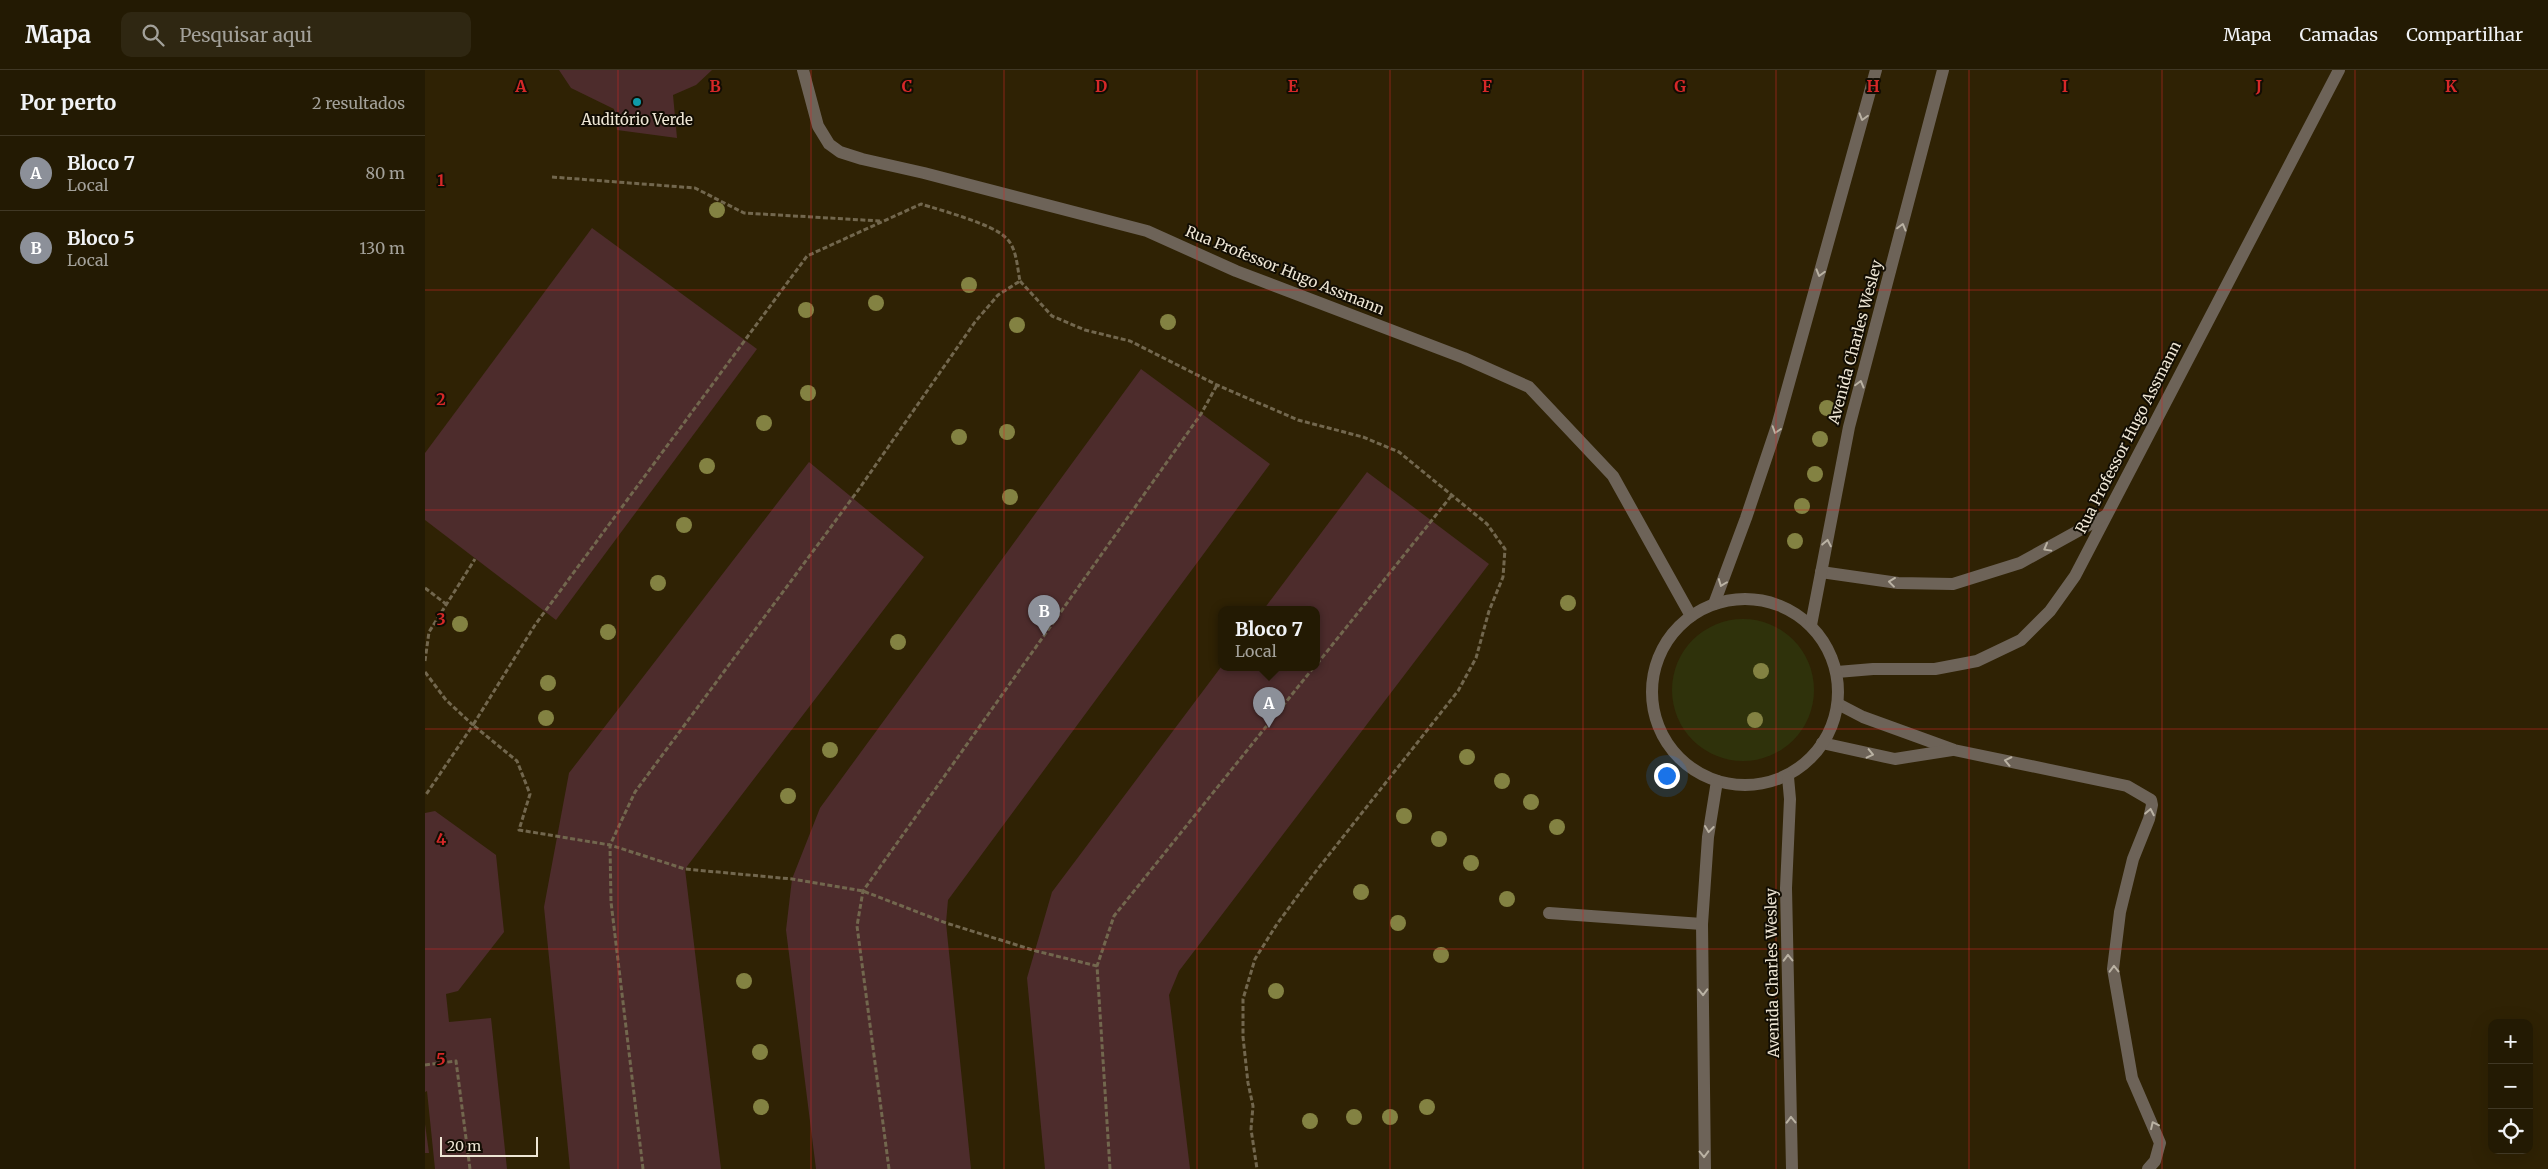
<!DOCTYPE html>
<html lang="pt">
<meta charset="utf-8">
<style>
body{margin:0;font-family:Merriweather,serif;background:#2f2712;color:#f1f3f6}
.controls{position:absolute;right:15px;bottom:15px;display:grid;overflow:hidden;border-radius:10px;box-shadow:0 5px 20px #0002}
.controls button{width:45px;height:45px;display:grid;place-items:center;padding:0;border:0;border-bottom:1px solid #403825;background:#231a03;color:#f1f3f6;font:25px sans-serif}
.scale{position:absolute;left:15px;bottom:12px;width:98px;box-sizing:border-box;padding-left:5px;border:2px solid #eee6d5;border-top:0;font-size:14px;line-height:18px;white-space:nowrap;color:#eee6d5;-webkit-text-stroke:4px #120d03;paint-order:stroke}
.you{position:absolute;left:1241px;top:705px;width:18px;height:18px;margin:-12px;border:4px solid #fff;border-radius:50%;background:#1a73e8;box-shadow:0 0 0 8px #1a73e833}
.badge{display:grid;place-items:center;width:32px;height:32px;border-radius:50%;background:#8c9099;color:#fff;font-size:16px;font-weight:700}
.pin{position:absolute;translate:-50% -41px;filter:drop-shadow(0 1px 2px #0008)}
.pin::after{content:'';position:absolute;top:26px;width:18px;height:15px;background:inherit;clip-path:polygon(0 0,100% 0,50% 100%)}
.popup{position:absolute;left:793px;top:536px;width:102px;height:65px;box-sizing:border-box;display:grid;place-content:center;border-radius:10px;background:#231a03;filter:drop-shadow(0 1px 4px #0005);font-size:16px;white-space:nowrap;color:#a3a19a}
.popup b{font-size:19px;color:#f1f3f6}
.popup::after{content:'';position:absolute;left:50%;top:100%;margin-left:-10px;border:10px solid transparent;border-top-color:#231a03}
.list{margin:0;padding:0;list-style:none}
h2{display:flex;justify-content:space-between;align-items:center;height:65px;margin:0;padding:0 20px;font-size:21px}
h2 small{font-size:16px;font-weight:400;color:#a3a19a}
.list li{display:grid;grid-template-columns:32px 1fr auto;gap:15px;align-items:center;box-sizing:border-box;height:75px;padding:0 20px;border-top:1px solid #403825}
.list b{display:block;font-size:19px;white-space:nowrap}
.list p{margin:0;font-size:16px;white-space:nowrap;color:#a3a19a}
.list em{font-size:16px;font-style:normal;color:#a3a19a}
.icon{flex:none;width:28px;height:28px;fill:none;stroke:currentColor;stroke-width:2;stroke-linecap:round;stroke-linejoin:round}
.map{position:relative;flex:none;width:2123px;height:1099px;overflow:hidden}
header{display:flex;align-items:center;gap:30px;box-sizing:border-box;height:70px;padding:0 25px;background:#231a03;border-bottom:1px solid #403825}
header strong{font-size:24px}
nav{display:flex;gap:28px;margin-inline-start:auto;font-size:18px}
.search{width:350px;height:45px;background:#2f2712;display:flex;align-items:center;gap:12px;box-sizing:border-box;padding:0 18px;border-radius:10px;color:#a3a19a;font-size:19px}
main{display:flex}
aside{flex:1;background:#231a03}
.map>svg:first-child{display:block}
.green{fill:#2f320b}
.building{fill:#4d2c2c}
.lines{fill:none;stroke-linecap:round;stroke-linejoin:round}
.path{stroke:#72674e;stroke-width:3;stroke-dasharray:5 2.5;stroke-linecap:butt}
.service{stroke:#6d6358;stroke-width:12}
.minor{stroke:#6d6358;stroke-width:12}
.tertiary{stroke:#6d6358;stroke-width:12}
.tree{fill:#838242}
.oneway{stroke:#bab2a3}
.grid{fill:none;stroke:#d62828;stroke-width:1;stroke-opacity:0.55}
.culture-dot{fill:#0f9aa8;stroke:#120d03;stroke-width:2}
.labels{text-anchor:middle;dominant-baseline:central;stroke-width:4;stroke-linejoin:round;paint-order:stroke}
.poi-label{font-size:15px;fill:#eee6d5;stroke:#120d03}
.street-label{font-size:15px;fill:#eee6d5;stroke:#120d03}
.grid-label{font-size:16px;text-anchor:middle;font-weight:bold;fill:#d62828;stroke:#120d03;stroke-width:4;stroke-linejoin:round;paint-order:stroke}
</style>
<header>
<strong>Mapa</strong>
<div class="search"><svg class="icon" aria-label="search" viewBox="0 0 24 24"><circle cx="10" cy="10" r="6"/><path d="M15 15l6 6"/></svg>Pesquisar aqui</div>
<nav><a>Mapa</a><a>Camadas</a><a>Compartilhar</a></nav>
</header>
<main>
<aside>
<h2>Por perto<small>2 resultados</small></h2>
<ul class="list">
<li><span class="badge">A</span><div><b>Bloco 7</b><p>Local</p></div><em>80 m</em></li>
<li><span class="badge">B</span><div><b>Bloco 5</b><p>Local</p></div><em>130 m</em></li>
</ul>
</aside>
<div class="map">
<svg width="2123" height="1099" viewBox="0 0 2123 1099">
<rect width="100%" height="100%" fill="#2f2204"/>
<!-- green -->
<circle class="green" cx="1318" cy="620" r="71"/>
<!-- building -->
<g class="building">
<path d="M134,0H287L271,15L248,25L252,68L192,60L189,39L146,18Z"/>
<path d="M167,158L332,279L131,550L0,450V383Z"/>
<path d="M716,299L845,394L523,830L521,853L546,1099H391L361,860L367,809L395,738Z"/>
<path d="M384,392L499,487L260,799L296,1099H145L119,837L144,703Z"/>
<path d="M942,402L1064,494L754,901L744,925L765,1099H620L602,908L627,822L796,597H892V539H839Z"/>
<path d="M10,741L71,785L79,862L33,921L21,924L24,952L66,948L82,1099H10L2,1021L0,1022V743Z"/>
<path d="M0,1054L4,1083H0Z"/>
</g>
<g class="lines">
<!-- path -->
<g class="path">
<path d="M127,107L270,118L319,143L455,151"/>
<path d="M595,211L627,246L660,260L705,271L792,315L873,350L938,367L974,382L1062,454L1080,479L1078,507L1064,541L1051,588L1033,621L888,805L852,854L830,889L818,929V967L823,1013L828,1036L826,1059L832,1099"/>
<path d="M0,518L21,534"/>
<path d="M0,591L4,562L50,489"/>
<path d="M892,594L1027,425"/>
<path d="M0,602L21,630L48,655L0,726"/>
<path d="M0,995L31,991L45,1099"/>
<path d="M218,1099L186,832L185,775L210,722L434,419L550,252L573,225L595,211C592,197 592,177 580,167C567,154 515,140 496,134L382,186L110,555L48,655L92,691L105,724L94,760L185,775L260,799L367,809L438,821L521,853L611,881L672,896"/>
<path d="M464,1099L432,856L438,821L776,344L792,315"/>
<path d="M685,1099L672,896L689,846L889,597"/>
</g>
<!-- service -->
<g class="service">
<path d="M1413,634L1438,647L1529,680L1702,716L1726,730L1727,735L1724,749L1708,789L1695,842L1688,899L1707,1008L1735,1073L1730,1091L1723,1099"/>
<path d="M1397,673L1470,689L1527,680"/>
<path d="M1124,843L1277,854"/>
</g>
<!-- minor -->
<g class="minor">
<path d="M378,0L393,56L404,74L415,82L437,89L499,103L722,161L811,201L1039,288L1104,317L1188,406L1266,546"/>
<path d="M1412,602L1448,599H1510L1552,591L1596,570L1625,541L1650,506L1914,0"/>
</g>
<!-- tertiary -->
<g class="tertiary">
<path d="M1396,502L1473,513L1528,514L1595,493L1680,446"/>
<circle cx="1320" cy="622" r="93"/>
<path d="M1289,534L1321,448L1352,356L1451,0"/>
<path d="M1386,555L1424,357L1518,0"/>
<path d="M1363,707L1365,729L1361,818L1367,1099"/>
<path d="M1280,1099L1277,854L1283,767L1292,711"/>
</g>
</g>
<!-- trees -->
<g class="tree">
<circle cx="292" cy="140" r="8"/>
<circle cx="544" cy="215" r="8"/>
<circle cx="451" cy="233" r="8"/>
<circle cx="381" cy="240" r="8"/>
<circle cx="743" cy="252" r="8"/>
<circle cx="592" cy="255" r="8"/>
<circle cx="383" cy="323" r="8"/>
<circle cx="1402" cy="338" r="8"/>
<circle cx="339" cy="353" r="8"/>
<circle cx="582" cy="362" r="8"/>
<circle cx="534" cy="367" r="8"/>
<circle cx="1395" cy="369" r="8"/>
<circle cx="282" cy="396" r="8"/>
<circle cx="1390" cy="404" r="8"/>
<circle cx="585" cy="427" r="8"/>
<circle cx="1377" cy="436" r="8"/>
<circle cx="259" cy="455" r="8"/>
<circle cx="1370" cy="471" r="8"/>
<circle cx="233" cy="513" r="8"/>
<circle cx="1143" cy="533" r="8"/>
<circle cx="35" cy="554" r="8"/>
<circle cx="183" cy="562" r="8"/>
<circle cx="473" cy="572" r="8"/>
<circle cx="1336" cy="601" r="8"/>
<circle cx="123" cy="613" r="8"/>
<circle cx="121" cy="648" r="8"/>
<circle cx="1330" cy="650" r="8"/>
<circle cx="405" cy="680" r="8"/>
<circle cx="1042" cy="687" r="8"/>
<circle cx="1077" cy="711" r="8"/>
<circle cx="363" cy="726" r="8"/>
<circle cx="1106" cy="732" r="8"/>
<circle cx="979" cy="746" r="8"/>
<circle cx="1132" cy="757" r="8"/>
<circle cx="1014" cy="769" r="8"/>
<circle cx="1046" cy="793" r="8"/>
<circle cx="936" cy="822" r="8"/>
<circle cx="1082" cy="829" r="8"/>
<circle cx="973" cy="853" r="8"/>
<circle cx="1016" cy="885" r="8"/>
<circle cx="319" cy="911" r="8"/>
<circle cx="851" cy="921" r="8"/>
<circle cx="335" cy="982" r="8"/>
<circle cx="336" cy="1037" r="8"/>
<circle cx="1002" cy="1037" r="8"/>
<circle cx="929" cy="1047" r="8"/>
<circle cx="965" cy="1047" r="8"/>
<circle cx="885" cy="1051" r="8"/>
</g>
<!-- one-way arrows -->
<defs><path id="oneway-chevron" d="M-2-3.5L2.5 0L-2 3.5" fill="none" stroke-width="1.6" stroke-linecap="round" stroke-linejoin="round" transform="scale(1.25)"/></defs>
<g class="oneway">
<use href="#oneway-chevron" transform="translate(1438 47) rotate(106)"/>
<use href="#oneway-chevron" transform="translate(1477 157) rotate(-75)"/>
<use href="#oneway-chevron" transform="translate(1395 203) rotate(106)"/>
<use href="#oneway-chevron" transform="translate(1435 314) rotate(-75)"/>
<use href="#oneway-chevron" transform="translate(1351 360) rotate(108)"/>
<use href="#oneway-chevron" transform="translate(1402 473) rotate(-79)"/>
<use href="#oneway-chevron" transform="translate(1622 478) rotate(151)"/>
<use href="#oneway-chevron" transform="translate(1467 512) rotate(-173)"/>
<use href="#oneway-chevron" transform="translate(1297 513) rotate(111)"/>
<use href="#oneway-chevron" transform="translate(1445 684) rotate(13)"/>
<use href="#oneway-chevron" transform="translate(1583 691) rotate(-168)"/>
<use href="#oneway-chevron" transform="translate(1725 742) rotate(-79)"/>
<use href="#oneway-chevron" transform="translate(1284 759) rotate(97)"/>
<use href="#oneway-chevron" transform="translate(1363 888) rotate(-91)"/>
<use href="#oneway-chevron" transform="translate(1689 899) rotate(-91)"/>
<use href="#oneway-chevron" transform="translate(1278 922) rotate(89)"/>
<use href="#oneway-chevron" transform="translate(1366 1050) rotate(-91)"/>
<use href="#oneway-chevron" transform="translate(1729 1055) rotate(-115)"/>
<use href="#oneway-chevron" transform="translate(1279 1084) rotate(89)"/>
</g>
<!-- grid -->
<path class="grid" d="M193,0V1099M386,0V1099M579,0V1099M772,0V1099M965,0V1099M1158,0V1099M1351,0V1099M1544,0V1099M1737,0V1099M1930,0V1099M0,220H2123M0,440H2123M0,659H2123M0,879H2123"/>
<!-- markers -->
<circle class="culture-dot" cx="212" cy="32" r="5"/>
<g class="labels">
<!-- poi labels -->
<g class="poi-label">
<text x="212" y="49">Auditório Verde</text>
</g>
<!-- street labels -->
<g class="street-label">
<text transform="translate(860 200) rotate(22)">Rua Professor Hugo Assmann</text>
<text transform="translate(1430 272) rotate(-75)">Avenida Charles Wesley</text>
<text transform="translate(1703 367) rotate(-63)">Rua Professor Hugo Assmann</text>
<text transform="translate(1347 903) rotate(-91)">Avenida Charles Wesley</text>
</g>
</g>
<g class="grid-label">
<text x="96" y="22">A</text>
<text x="290" y="22">B</text>
<text x="482" y="22">C</text>
<text x="676" y="22">D</text>
<text x="868" y="22">E</text>
<text x="1062" y="22">F</text>
<text x="1255" y="22">G</text>
<text x="1448" y="22">H</text>
<text x="1640" y="22">I</text>
<text x="1834" y="22">J</text>
<text x="2026" y="22">K</text>
<text x="16" y="116">1</text>
<text x="16" y="335">2</text>
<text x="16" y="555">3</text>
<text x="16" y="775">4</text>
<text x="16" y="995">5</text>
</g>
</svg>
<div class="controls">
<button>+</button>
<button>−</button>
<button><svg class="icon" aria-label="locate" viewBox="0 0 24 24"><circle cx="12" cy="12" r="6"/><path d="M12 2v4M12 18v4M2 12h4M18 12h4"/></svg></button>
</div>
<div class="scale">20 m</div>
<div class="you"></div>
<div class="pin badge" style="left:844px;top:658px">A</div>
<div class="popup"><b>Bloco 7</b>Local</div>
<div class="pin badge" style="left:619px;top:566px">B</div>
</div>
</main>
